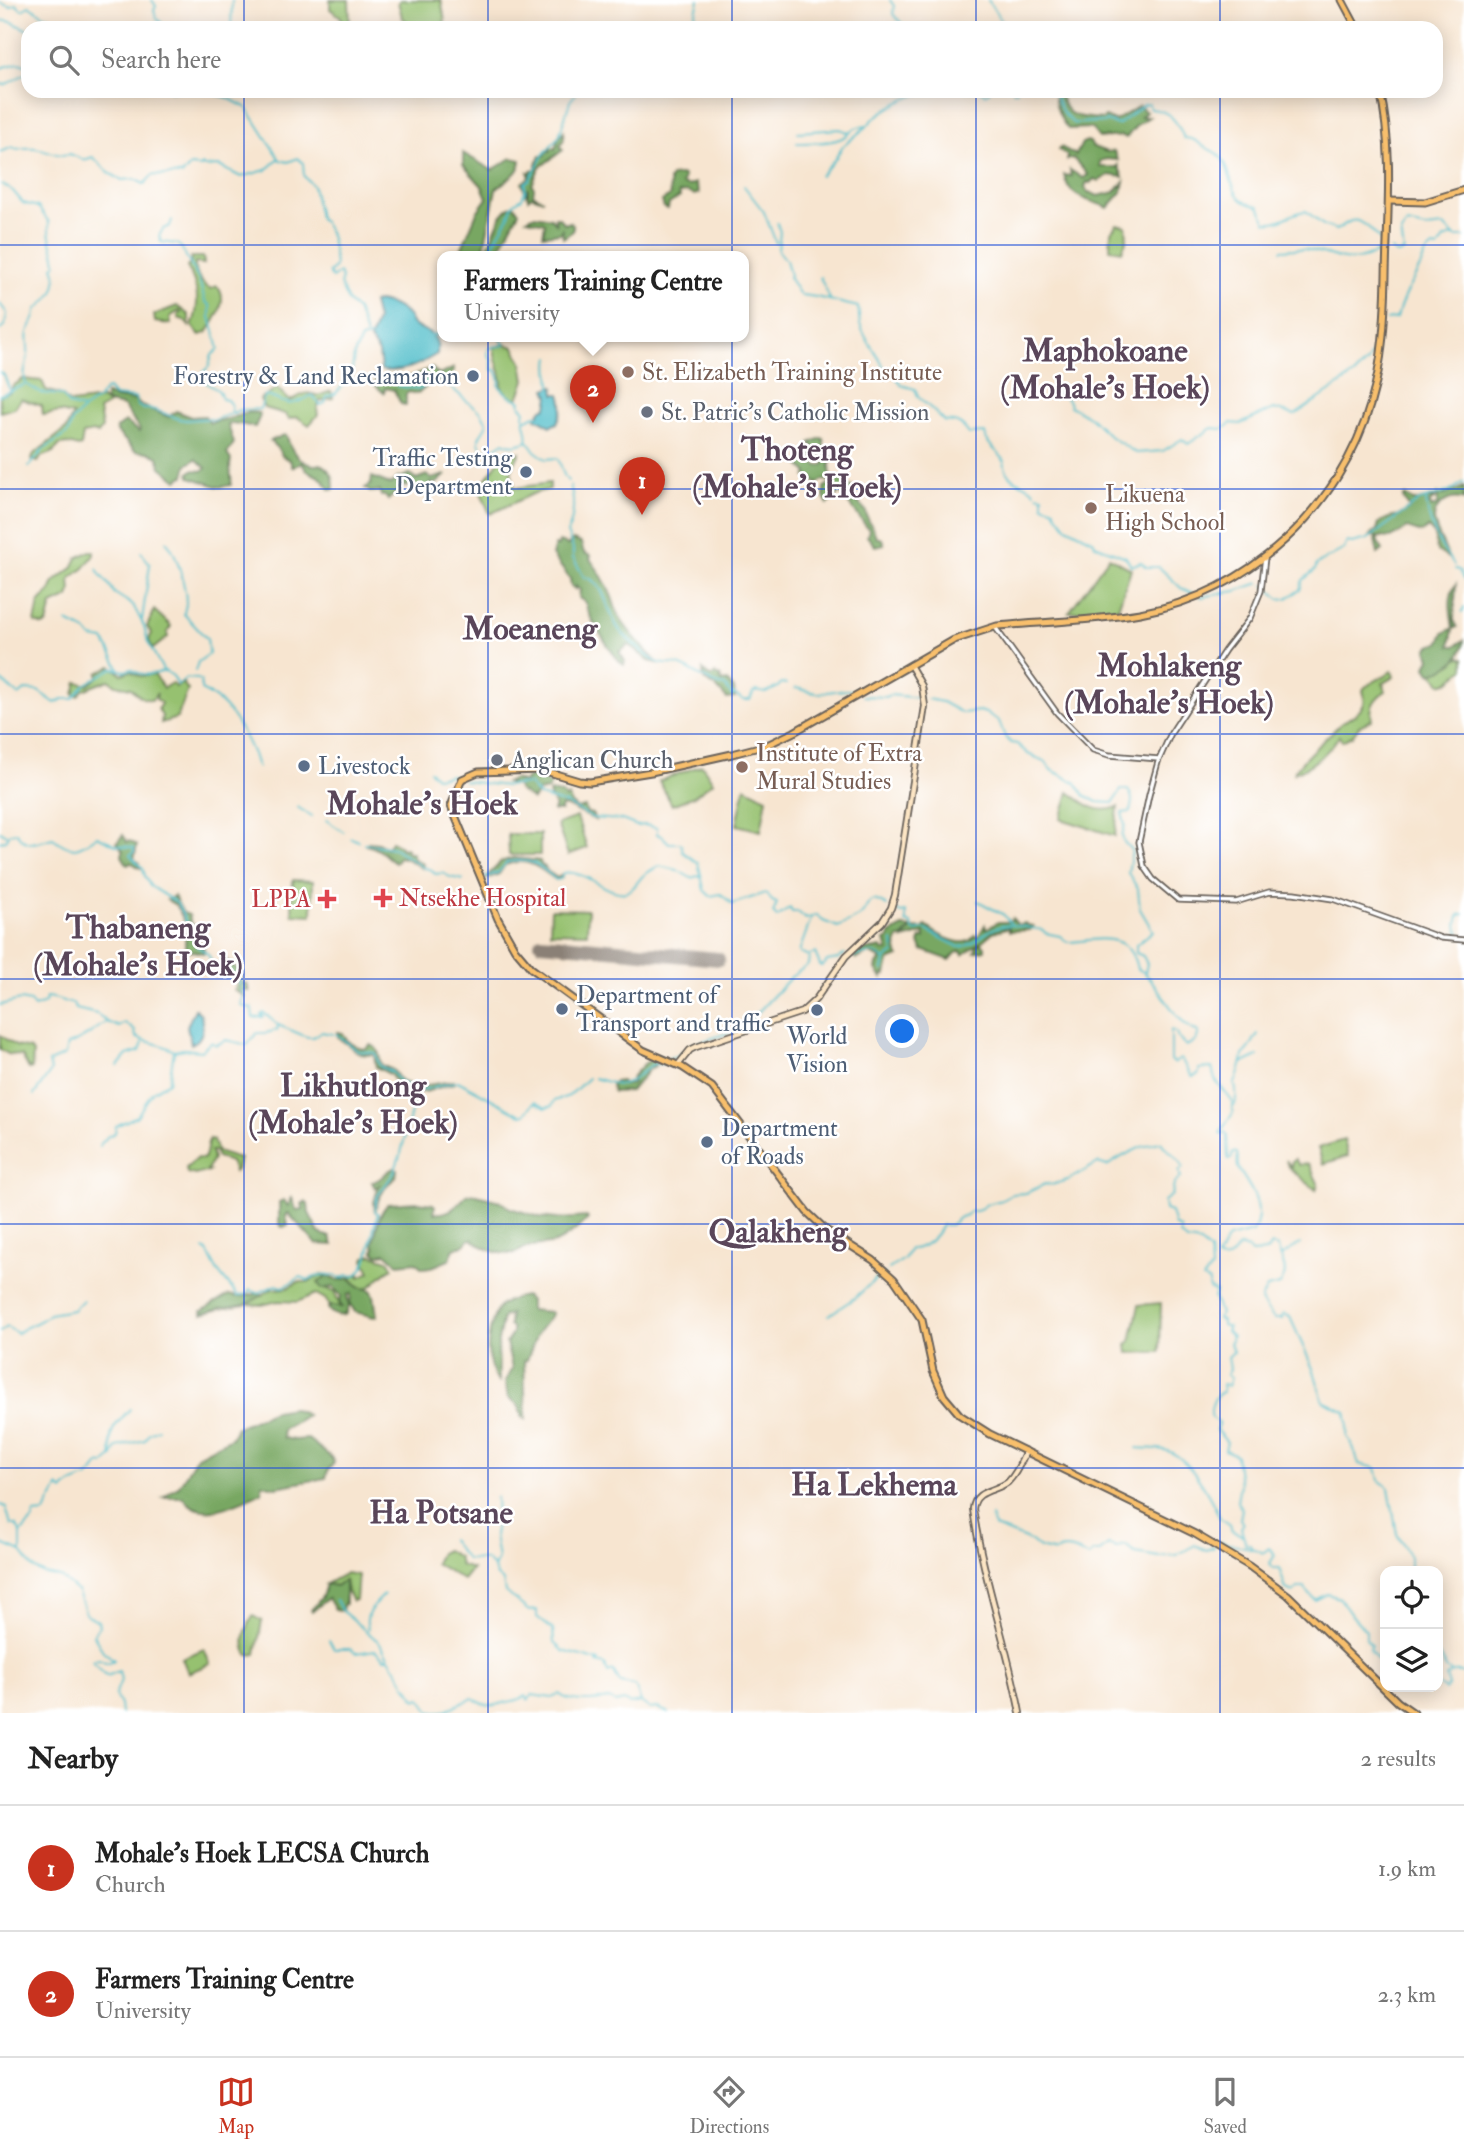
<!DOCTYPE html>
<style>
body{margin:0;font-family:"IM FELL Double Pica",serif;background:#f6f6f6;color:#222}
.controls{position:absolute;right:21px;bottom:21px;display:grid;overflow:hidden;border-radius:14px;box-shadow:0 4px 18px #0003}
.controls button{width:63px;height:63px;display:grid;place-items:center;padding:0;border:0;border-bottom:2px solid #e0e0e0;background:#fff;color:#222;font:35px sans-serif}
.you{position:absolute;left:903px;top:1032px;width:24px;height:24px;margin:-18px;border:5px solid #fff;border-radius:50%;background:#1a73e8;box-shadow:0 0 0 10px #1a73e833}
.badge{display:grid;place-items:center;width:46px;height:46px;border-radius:50%;background:#c8321e;color:#fff;font-size:23px;font-weight:700}
.pin{position:absolute;translate:-50% -58px;filter:drop-shadow(0 2px 4px #0008)}
.pin::after{content:'';position:absolute;top:37px;width:24px;height:21px;background:inherit;clip-path:polygon(0 0,100% 0,50% 100%)}
.popup{position:absolute;left:437px;top:251px;width:312px;height:91px;box-sizing:border-box;display:grid;place-content:center;border-radius:14px;background:#fff;filter:drop-shadow(0 2px 5px #0005);font-size:23px;white-space:nowrap;color:#767676}
.popup b{font-size:26px;color:#222}
.popup::after{content:'';position:absolute;left:50%;top:100%;margin-left:-14px;border:14px solid transparent;border-top-color:#fff}
.list{margin:0;padding:0;list-style:none}
h2{display:flex;justify-content:space-between;align-items:center;height:91px;margin:0;padding:0 28px;font-size:30px}
h2 small{font-size:23px;font-weight:400;color:#767676}
.list li{display:grid;grid-template-columns:46px 1fr auto;gap:21px;align-items:center;box-sizing:border-box;height:126px;padding:0 28px;border-top:2px solid #e0e0e0}
.list b{display:block;font-size:26px;white-space:nowrap}
.list p{margin:0;font-size:23px;white-space:nowrap;color:#767676}
.list em{font-size:23px;font-style:normal;color:#767676}
.icon{flex:none;width:38px;height:38px;fill:none;stroke:currentColor;stroke-width:2;stroke-linecap:round;stroke-linejoin:round}
.map{position:relative;flex:none;width:1464px;height:1713px;overflow:hidden}
.search{position:absolute;background:#fff;box-shadow:0 4px 18px #0003;left:21px;right:21px;top:21px;height:77px;display:flex;align-items:center;gap:18px;box-sizing:border-box;padding:0 24px;border-radius:21px;color:#767676;font-size:26px}
.sheet{height:343px;background:#fff}
nav{display:flex;justify-content:space-around;align-items:center;box-sizing:border-box;height:98px;border-top:2px solid #e0e0e0;background:#fff;font-size:19px;color:#767676}
nav a{display:grid;justify-items:center;gap:4px}
nav .on{color:#c8321e}
.map>svg:first-child{display:block}
.green{fill:#96c16f;stroke:#596e46;stroke-width:2}
.forest{fill:#78a762;stroke:#4a623f;stroke-width:2}
.water{fill:#51beca;stroke:#366d73;stroke-width:2}
.lines{fill:none;stroke-linecap:round;stroke-linejoin:round}
.stream{stroke:#51beca;stroke-width:2}
.runway{stroke:#8a8076;stroke-width:14}
.tertiary-casing{stroke:#69625b;stroke-width:7}
.secondary-casing{stroke:#69625b;stroke-width:8}
.primary-casing{stroke:#69625b;stroke-width:9}
.tertiary{stroke:#fff;stroke-width:3.5}
.secondary{stroke:#fce5c4;stroke-width:4.5}
.primary{stroke:#f8bf6c;stroke-width:5}
.grid{fill:none;stroke:#1d4ed8;stroke-width:2;stroke-opacity:0.55}
.education-dot{fill:#8d6e63;stroke:#fff;stroke-width:2.5}
.service-dot{fill:#5c6f8a;stroke:#fff;stroke-width:2.5}
.worship-dot{fill:#6b7280;stroke:#fff;stroke-width:2.5}
.health-dot{fill:#e0444e;stroke:#fff;stroke-width:2.5}
.labels{text-anchor:middle;dominant-baseline:central;stroke-width:5;stroke-linejoin:round;paint-order:stroke}
.education-label{font-size:24px;fill:#785e54;stroke:#fff;text-anchor:start}
.service-label{font-size:24px;fill:#4e5e75;stroke:#fff;text-anchor:start}
.worship-label{font-size:24px;fill:#5b616d;stroke:#fff;text-anchor:start}
.health-label{font-size:24px;fill:#be3a42;stroke:#fff;text-anchor:start}
.district-label{font-size:32px;font-weight:bold;fill:#5a465a;stroke:#fff}
</style>
<div class="map">
<svg width="1464" height="1713" viewBox="0 0 1464 1713">
<rect width="100%" height="100%" fill="#fff"/>
<filter id="ink" filterUnits="userSpaceOnUse"><feTurbulence type="fractalNoise" baseFrequency=".0143" numOctaves="2"/><feDisplacementMap in="SourceGraphic" scale="14" xChannelSelector="R" yChannelSelector="G"/><feConvolveMatrix kernelMatrix="1 2 1 2 8 2 1 2 1" color-interpolation-filters="sRGB"/></filter>
<filter id="wash" filterUnits="userSpaceOnUse"><feTurbulence type="fractalNoise" baseFrequency=".00686" numOctaves="4" result="noise"/><feDisplacementMap in="SourceGraphic" scale="28" xChannelSelector="R" yChannelSelector="G"/><feGaussianBlur stdDeviation="1.57" result="paint"/><feColorMatrix in="noise" values="0 0 0 0 0 0 0 0 0 0 0 0 0 0 0 0 0 1.4 0 .05"/><feComposite in="paint" operator="in"/></filter>
<g filter="url(#wash)">
<rect width="100%" height="100%" fill="#f7e5d0"/>
<!-- green -->
<g class="green">
<path d="M330,0H349L350,28H343L341,17L330,9Z"/>
<path d="M400,0H440L442,4L445,22L441,28H413L402,17L398,2Z"/>
<path d="M1117,224L1126,226L1127,239L1122,251L1110,249L1111,232Z"/>
<path d="M191,257H203L204,264L195,263C194,273 202,285 211,289L217,286C230,300 215,320 207,333L199,335L192,326C200,306 198,285 187,267L191,263Z"/>
<path d="M177,306L189,315V326L184,320L178,318V315L181,313L179,311L170,317L171,324L155,322L154,315Z"/>
<path d="M505,344L514,347L522,362L525,380L518,399L509,396L502,388C503,371 494,362 494,347Z"/>
<path d="M23,379L42,381L46,390L62,395L67,401L71,403L102,399L108,405L99,410L102,428L98,434L93,432L83,434L81,446L78,447L69,444L60,445L52,453L42,456L38,462L32,460L33,455L66,429L73,415L60,412L43,415L42,406L21,399L15,408L0,412V395L10,392L13,386Z"/>
<path d="M277,388L290,401C303,395 304,390 318,396L331,391L333,398L320,401L317,409L318,415L309,425L297,417L289,419L285,414L264,408L260,399Z"/>
<path d="M520,452L511,471L515,488L550,483V489L535,493L490,514L479,488L503,455Z"/>
<path d="M90,551H94V555L84,568L70,579L71,592L69,597L52,605L47,624L43,626L35,623L39,603L50,591L54,582L72,568L77,558Z"/>
<path d="M1109,557L1131,569L1118,608L1069,612Z"/>
<path d="M154,610L171,626L167,633L168,637L153,649L149,641L151,633L147,627Z"/>
<path d="M1460,657L1464,658V670C1456,673 1449,686 1441,684L1436,676L1432,674Z"/>
<path d="M111,666L122,674L130,671L140,676L154,674L163,688L172,683L176,687L183,683L188,690L177,718L161,723L162,716L158,709L161,703L156,699L157,693L152,700C139,698 140,696 131,688L116,685L109,680L83,690L78,696L74,694L77,682L88,685L98,677V673Z"/>
<path d="M1392,671L1394,677L1383,683L1386,691C1375,698 1369,706 1372,720L1359,726L1352,736L1342,741L1339,736C1328,753 1312,766 1294,773C1295,765 1329,736 1338,726C1345,719 1359,715 1363,706C1366,700 1364,695 1363,690L1365,687Z"/>
<path d="M702,765L713,782L694,796L672,805L659,781Z"/>
<path d="M745,787L767,798L761,831L737,825Z"/>
<path d="M1069,792C1085,804 1097,815 1118,807L1115,836L1061,819Z"/>
<path d="M577,817L587,848L568,855L557,824Z"/>
<path d="M508,834H540V855H509Z"/>
<path d="M293,880L313,881L312,915L292,914Z"/>
<path d="M551,909L588,910L587,933L550,932Z"/>
<path d="M0,1035L16,1046L30,1049L33,1053L32,1068L29,1069L22,1056L8,1054L0,1049Z"/>
<path d="M210,1139L213,1140L217,1152L239,1159L236,1170L234,1172L230,1162L217,1157L214,1151H211L213,1159L207,1170L209,1171L195,1175L187,1173L186,1168L197,1158L203,1159C209,1153 205,1144 210,1139Z"/>
<path d="M1344,1140L1348,1156L1323,1164L1318,1148Z"/>
<path d="M1295,1159L1299,1165L1309,1164L1318,1183L1316,1190L1288,1167L1286,1160L1291,1167L1292,1161Z"/>
<path d="M372,1255L388,1260L393,1268C377,1275 378,1285 363,1290L350,1278L360,1274V1277L370,1272L364,1260L365,1257Z"/>
<path d="M323,1274L325,1276L321,1286L335,1292L341,1309L330,1306L325,1299L316,1294L297,1302L278,1301L262,1305L247,1304L272,1289L287,1288L298,1282H308Z"/>
<path d="M1161,1303L1160,1352L1128,1353L1127,1344L1131,1341L1139,1305Z"/>
<path d="M446,1550L458,1557L460,1565L472,1569L463,1580L435,1563L440,1553Z"/>
<path d="M346,1573L358,1575L356,1600L352,1601L347,1592L345,1579L336,1586L326,1584Z"/>
<path d="M253,1616L262,1621L256,1654L248,1655C240,1641 246,1629 253,1616Z"/>
<path d="M204,1649L210,1664L188,1673L182,1658Z"/>
</g>
<!-- forest -->
<g class="forest">
<path d="M1055,92C1064,97 1061,104 1068,111C1075,118 1093,118 1103,119L1105,117L1115,121L1139,106L1146,112L1141,117H1149L1137,125L1126,138L1123,136L1099,138L1091,128L1068,129C1061,121 1053,103 1055,92Z"/>
<path d="M564,131V139L560,146L563,150L539,168L532,185L534,188L533,194L543,200L532,196L528,199V187L526,194L522,183L530,177L528,172L531,173V170L536,169V164L540,156H544L547,151H550V147L555,149L558,138Z"/>
<path d="M1087,141L1090,142L1093,147L1107,152L1114,151L1118,160L1107,159L1100,161V167H1117L1118,165L1123,177L1109,175L1099,181L1094,179L1090,183L1087,182L1085,187L1088,193L1090,192L1098,196L1115,192L1124,182L1122,192L1108,208C1090,199 1069,200 1064,175L1071,176L1070,170L1083,178L1088,175L1073,158L1067,160V155L1059,150L1061,147L1076,155L1082,143Z"/>
<path d="M463,153L492,170L512,158L521,160C520,175 506,179 496,189L483,253L486,251L501,216L509,207L515,206L519,212L495,257H458L477,212L487,198L482,186L463,165Z"/>
<path d="M681,175L684,177L682,184L688,186L695,183L699,193L695,195L687,192L679,193L680,197L669,204L668,209L664,208L662,201L670,196L669,180L672,176Z"/>
<path d="M535,215L551,218L556,223L555,217H558L565,224L570,222L573,225V231L563,238L562,228L560,233L543,235L545,223L527,219Z"/>
<path d="M432,368L439,375L454,368V372L450,375L456,380V383L453,385L448,381L446,383L438,381L436,383L428,385L418,394L409,392L406,394V405L401,404L394,390L385,388L384,393L375,385L376,379L397,384L406,378Z"/>
<path d="M106,394L116,398L136,400L140,405L169,417L176,411L191,417L205,416L210,423C217,420 222,420 228,419C242,416 243,410 259,413L260,416L255,427L233,423L228,425L234,443L227,454L231,460C228,470 233,478 231,485L219,487L190,477L189,473L193,470L202,471L206,468L196,459L187,465L184,476L177,480L161,467L158,457L148,452L135,451L117,432L116,428L126,422L139,432L140,430L123,406L108,403L105,399Z"/>
<path d="M284,435L287,436C290,451 303,469 321,464C333,472 334,477 334,489L331,490L321,478L306,470L302,463L292,467L290,460L283,457L279,450L270,441Z"/>
<path d="M821,438L824,439V448L829,454L835,455L830,464L831,481L823,480L817,484L812,479L806,477L808,473L799,464L802,459H809L818,466L825,464L824,457L819,453V458L813,460L809,450L818,451L810,443Z"/>
<path d="M410,474L416,479L427,475L431,479L446,475L436,484L431,483L432,490L428,493L415,490L410,483L407,487L404,486L402,477Z"/>
<path d="M372,477L390,484L399,477L402,487L388,500L385,496H381L380,491L370,492L365,488L371,484Z"/>
<path d="M838,479L853,488L854,498L866,511C866,521 874,527 876,537L882,539L884,544L875,546L867,536L869,530L840,492L828,504L824,498V487Z"/>
<path d="M1464,487V500C1456,497 1450,498 1443,503C1422,518 1444,539 1448,558L1437,551L1434,534L1428,528L1422,533L1407,528L1391,538L1378,537V542L1383,550L1378,554L1375,540L1377,537L1370,536L1371,534L1377,530L1379,523C1384,520 1391,516 1397,517L1410,508L1403,499L1405,496L1414,501L1435,498L1429,504L1432,507L1437,505L1438,494L1444,495Z"/>
<path d="M573,540L581,543L584,553L591,556L590,559C602,574 612,594 617,612C621,624 650,655 658,663L649,661L629,645L619,652L625,661L624,665C615,659 585,613 586,603L579,598L580,590L576,586V590L571,586L570,579L552,555L555,545L558,546L559,542L568,545Z"/>
<path d="M1456,584L1454,620L1457,627L1453,629L1450,646H1455L1464,640C1463,659 1448,670 1430,673L1426,667L1430,658L1427,650L1430,646L1439,643L1444,633L1453,628C1451,615 1447,596 1456,584Z"/>
<path d="M703,670L710,677L715,674L720,676L722,682L727,681L734,689L735,698L727,699L715,686L704,680Z"/>
<path d="M533,775L551,785L548,790L538,792L533,800L518,790L517,786L506,783L514,779L524,783L526,779Z"/>
<path d="M550,792L562,794L566,798L569,796L571,803L577,809L585,807L587,813L592,814L595,820L571,808L562,806L561,811H553C557,803 551,801 549,794Z"/>
<path d="M123,835L127,842L130,841L137,845L134,859L140,863V868L132,863L127,864L122,856L123,851L117,842Z"/>
<path d="M391,841L399,845L401,849L406,848L407,853H412L414,859L423,864L422,868L405,858L399,857L395,863C383,855 383,849 366,845L368,842L378,843L387,848Z"/>
<path d="M513,858L540,861L541,865L545,867L547,871L557,878L562,875V878L556,880C539,868 528,856 505,865L499,874L487,879C488,872 497,869 500,862Z"/>
<path d="M174,896L183,913L189,915L191,924L199,927L193,932L196,940L203,943L204,953L187,950L185,947L186,925L177,906L167,900Z"/>
<path d="M1012,918L1018,925L1026,923V925L1033,926L1030,930L1009,931V927L993,932L980,943L985,946V950L975,952L978,944L963,955L961,951L956,953L950,960L922,950L919,943L921,938H925L924,933L904,939L911,929L902,938H899L896,945L899,957L889,961L886,975L884,974L882,978L876,970L877,964L881,959L868,953L857,959L852,956V953C860,948 872,950 882,947L883,950L888,951L885,940L888,939L890,934L903,927L922,929L926,926C938,935 966,952 975,935L978,937L985,925L986,929L998,922H1009Z"/>
<path d="M225,959L243,974L241,978L243,984L247,983L249,991L241,990L245,997L234,990L239,981L229,976L224,967L218,965V963H222Z"/>
<path d="M338,1032L343,1033C346,1043 356,1047 365,1049L370,1045C380,1047 379,1057 381,1065L393,1070L400,1080L414,1087L453,1081L454,1083L425,1092H416L412,1098L411,1090L399,1086L390,1074L376,1067L374,1054C360,1057 357,1051 347,1044C344,1041 340,1040 338,1037Z"/>
<path d="M651,1060L655,1061V1066L649,1069L631,1091L613,1092L611,1085L614,1082L621,1081L624,1085L633,1083L631,1078L645,1063Z"/>
<path d="M395,1168L397,1169L396,1177L387,1185L379,1198L375,1212L374,1202L379,1185L375,1188L372,1182C383,1180 384,1171 395,1168Z"/>
<path d="M473,1194L500,1201L510,1208L540,1217L557,1219L587,1217L588,1219C580,1227 561,1243 551,1244C543,1245 537,1245 529,1247C523,1248 519,1252 514,1253C500,1256 482,1248 472,1239L468,1240L466,1244L454,1249L449,1260L432,1267L422,1268L416,1262L398,1264L386,1253L378,1255L373,1251L375,1248L373,1244C376,1231 378,1213 388,1204L417,1202L433,1204L435,1206L434,1213C448,1215 459,1205 466,1195Z"/>
<path d="M292,1198L295,1208L298,1210L303,1209L302,1204L305,1202L308,1204L309,1213L319,1233L330,1237L333,1245L316,1244L288,1213L286,1216L288,1226L282,1227L279,1224V1202L284,1200L288,1206Z"/>
<path d="M324,1275L336,1280L350,1278L358,1287L371,1290L374,1295L377,1316L374,1317L355,1312L350,1304L351,1294L347,1295L349,1307L346,1314C340,1317 331,1315 328,1308L330,1306L342,1307L339,1302L341,1296L333,1287L322,1289L318,1283L324,1278Z"/>
<path d="M260,1293L263,1295L245,1305L220,1309L202,1314V1311L229,1295L239,1297Z"/>
<path d="M525,1296L530,1301V1310L550,1312L552,1314L537,1334L527,1360L524,1361L526,1419L523,1417L518,1405L508,1398L505,1382L512,1368L506,1343L512,1334V1328L509,1326L510,1314L503,1317L498,1341L499,1382C483,1364 487,1332 496,1312C500,1302 516,1297 525,1296Z"/>
<path d="M292,1408L307,1415L282,1430L283,1438L294,1440L308,1439L331,1457L334,1463L328,1470L326,1478L276,1487L262,1484V1492C238,1502 202,1525 183,1497H163L179,1486L197,1456L231,1438L237,1427L274,1411Z"/>
<path d="M345,1579V1604L343,1605L342,1611L335,1610L328,1598L312,1612L311,1610L322,1597L326,1584L336,1586Z"/>
</g>
<!-- water -->
<g class="water">
<path d="M378,301C390,303 401,307 409,317C411,320 411,324 415,326C430,333 440,335 437,354C419,365 401,374 381,370L379,353L370,340L377,320L373,303Z"/>
<path d="M554,386L555,394H560C564,406 562,412 557,423L551,426L536,418L542,409L547,407L549,396L546,389Z"/>
<path d="M195,1009L201,1014C203,1026 205,1039 191,1044L187,1026Z"/>
</g>
<g class="lines">
<!-- stream -->
<g class="stream">
<path d="M152,0L156,6L154,10L156,18L162,23L159,28"/>
<path d="M890,0L894,6L893,14L906,28"/>
<path d="M988,0L1006,28"/>
<path d="M0,3L11,7L16,4L22,10L29,6C38,10 41,15 50,17L54,28"/>
<path d="M0,20L12,22L28,30"/>
<path d="M231,28L232,0"/>
<path d="M692,28L699,0"/>
<path d="M0,68L19,63L28,66"/>
<path d="M0,84L5,85L28,72"/>
<path d="M171,91H178"/>
<path d="M211,91L214,94L226,97L247,108L280,160L288,162L298,158L303,163L304,176L313,186L319,218C332,227 334,253 335,267L329,273L332,278L339,273L342,278L340,284L348,302L357,310L366,335"/>
<path d="M952,91H956"/>
<path d="M966,91H974"/>
<path d="M980,91L985,94L990,91"/>
<path d="M1013,91H1017"/>
<path d="M1053,91L1063,113L1073,123C1085,124 1092,120 1104,123L1106,121L1118,125L1143,105L1149,104L1150,109C1170,110 1177,121 1184,138C1194,139 1195,140 1203,146C1211,151 1220,153 1225,163C1234,184 1232,203 1259,206L1266,222C1281,224 1291,212 1306,211L1323,225L1336,230C1340,228 1346,223 1351,221C1363,217 1376,236 1383,244L1382,250C1343,270 1340,254 1304,249C1297,248 1289,250 1281,250"/>
<path d="M798,132L840,129L848,132"/>
<path d="M797,143C811,142 829,144 842,138C854,133 850,126 867,126C879,111 902,100 919,94C926,92 933,94 941,91"/>
<path d="M0,152L13,147L15,149C22,148 33,147 40,149C50,151 59,157 70,154L84,160L93,157L109,173L122,180L134,179L144,184L153,175C163,176 171,174 182,175L190,166L201,167L202,165L204,167L219,166L241,177L266,170L279,158"/>
<path d="M820,176L835,159L842,147L867,126"/>
<path d="M1,184L13,191L23,203L38,207L49,222C47,238 56,252 56,264L53,267C62,286 51,298 36,310C36,319 31,324 28,332C26,340 29,347 28,355C27,365 22,374 26,384"/>
<path d="M744,186L764,212L776,243"/>
<path d="M777,223L780,232L778,250L786,260L790,275L789,277L800,295C820,296 838,303 858,307C859,313 859,319 860,324C865,341 878,354 884,368L896,377L901,385L915,389L918,396L945,422C956,420 964,426 969,434L985,433C986,445 997,450 1003,459C1006,464 1004,470 1008,474C1017,484 1028,483 1035,492"/>
<path d="M161,241L159,236L163,229L170,226L172,220"/>
<path d="M161,242L177,244L181,247L199,280L205,301L210,306V317L219,349L212,355L209,366L203,373C204,385 211,385 219,391L222,399L227,400L232,406L231,410L233,413"/>
<path d="M1391,250L1397,254L1404,252L1401,232L1407,224L1426,228L1444,226L1455,237H1464"/>
<path d="M488,257L495,240L508,218L513,204L522,198L525,191V183L530,179L543,155L559,136L570,101L575,95"/>
<path d="M820,277L830,299"/>
<path d="M0,304L7,313L5,326L0,330"/>
<path d="M1387,320L1397,318C1401,300 1409,287 1418,271C1424,261 1422,255 1433,247L1438,248L1444,239L1454,235"/>
<path d="M431,336L442,333"/>
<path d="M499,337L505,345L492,347L488,350V354L492,361V370H496L500,380L499,386L509,396L521,401L520,405L525,411C521,422 530,430 527,441"/>
<path d="M550,357C547,368 552,378 551,390"/>
<path d="M0,372L4,375L10,391"/>
<path d="M397,386L421,389L426,381L438,378C452,385 461,399 475,407"/>
<path d="M1053,392C1062,395 1068,396 1070,406L1091,418L1111,437L1136,453L1163,451L1182,439L1188,444L1212,428L1223,429L1231,423L1240,424L1274,409L1295,415L1354,375L1367,362L1376,344L1377,321L1381,319"/>
<path d="M0,395L26,384L41,393L62,395L69,405L83,409L98,399L105,390L108,389L114,396L136,398L137,405L143,409C158,407 171,419 186,420C196,420 204,417 214,420C222,415 230,417 238,410L260,409L265,395C287,403 289,409 312,395L320,405L325,403L327,397L335,394L351,377L354,355L361,339L370,337"/>
<path d="M477,409L481,412L487,423C484,434 473,436 483,450L495,448L504,442C510,447 522,444 528,441L535,451L546,459L557,458C563,466 561,474 568,481"/>
<path d="M525,420L535,415L538,416"/>
<path d="M29,467L43,450L68,433L72,421L82,411"/>
<path d="M570,486C575,499 574,520 567,533L573,549V558L584,577C608,581 606,617 622,633C631,642 648,659 660,663C666,665 674,663 681,666C696,672 709,684 725,686L732,696L734,694L743,700H750L753,693L757,691L765,693L778,687L781,683L786,684"/>
<path d="M1038,495L1043,496V505L1055,509V512L1067,527L1094,541L1095,545L1126,557L1131,566L1141,562L1146,567H1159L1181,588L1195,594"/>
<path d="M1426,500C1428,523 1440,547 1454,565"/>
<path d="M166,541C177,551 186,589 186,603C186,607 184,610 184,614L207,639L209,654L198,662L195,671"/>
<path d="M141,552L150,564L142,620"/>
<path d="M97,569C101,579 110,582 114,593L133,605L144,626L148,642L164,672"/>
<path d="M1455,569L1459,570L1464,580"/>
<path d="M1264,585L1280,599L1287,598L1300,590L1303,580L1315,570L1317,564L1344,549L1347,542L1352,543L1368,539L1419,501L1450,491L1464,482"/>
<path d="M1201,597L1236,591L1259,583"/>
<path d="M1462,612L1464,607"/>
<path d="M67,622L86,631L92,638L104,640L120,670"/>
<path d="M0,680L19,695L25,690L38,691L55,703L63,699H73L84,685L113,668L125,671L131,669C139,676 155,675 165,671L173,676L178,685L186,678L198,679L201,681V690C227,701 241,727 252,752C255,757 254,762 258,767"/>
<path d="M795,688C803,689 811,693 818,693C830,692 846,688 856,691"/>
<path d="M863,696L885,697L890,695L921,698"/>
<path d="M927,699L942,702L962,713L980,711L988,714L999,721L1005,737L1011,743L1017,744L1028,754L1046,762L1050,769L1076,783L1084,795L1097,802L1113,803L1121,790H1128C1134,798 1132,803 1130,812L1122,813L1125,825L1122,836L1124,842L1132,851L1128,873L1138,889L1140,909L1153,931L1136,945V953L1143,956L1147,964L1145,972"/>
<path d="M430,771L436,777L451,775L458,779"/>
<path d="M464,781L506,786L529,784L539,796L567,804L592,818L622,820L637,826L645,825L657,828V834L663,837L669,843H681L683,852L698,863L701,875"/>
<path d="M297,807L312,816"/>
<path d="M326,820L344,832"/>
<path d="M0,831L8,836"/>
<path d="M351,838L359,841"/>
<path d="M0,842L7,839L10,833L16,832C26,849 37,842 53,838C74,854 78,849 97,836L116,845L134,848V852L130,855L143,868L145,876L150,886L177,903L197,946L208,954L212,962L224,967L239,980L243,995L241,1006L252,1008L253,1018L264,1017L261,1015L264,1013L278,1025L307,1037H313L321,1032L333,1034"/>
<path d="M364,843L394,848L422,867L432,870L435,874L443,873L450,877L463,880"/>
<path d="M485,878L499,872L507,862C533,858 538,864 556,880L561,879L563,873C586,869 608,896 626,892C635,889 636,883 641,878C645,873 653,869 659,866L677,870L691,878L701,875L704,890L710,896L721,894L732,904L766,893L772,901L777,903L773,913L777,917L790,908L792,912H798L806,919L817,915L823,921L838,927C844,924 854,920 860,916C870,908 865,892 887,906"/>
<path d="M978,901L1004,915L1011,924"/>
<path d="M894,909L901,913L906,912V922L911,924L914,931L924,929L959,947C974,946 980,935 993,929C1008,921 1026,928 1043,930L1045,933L1060,936L1067,942C1095,941 1129,928 1137,969C1155,973 1174,1026 1199,1032L1196,1041L1186,1046L1177,1036L1178,1034L1171,1030V1060L1174,1063L1181,1059L1192,1077L1199,1074V1069L1212,1068L1215,1080L1232,1101L1233,1113L1220,1133L1222,1135L1225,1132L1227,1135L1228,1159H1231L1233,1152L1237,1153C1239,1159 1236,1165 1239,1170C1252,1190 1266,1208 1253,1232L1228,1238L1217,1258C1228,1264 1233,1253 1239,1247L1248,1249L1251,1253L1266,1252L1272,1245L1278,1247C1280,1262 1291,1268 1280,1285L1267,1288L1261,1299L1262,1303L1274,1319H1282L1283,1314L1290,1317L1314,1371L1323,1401L1346,1412L1348,1423L1347,1437C1355,1445 1354,1453 1359,1464L1376,1468L1379,1480L1389,1488L1397,1534L1410,1557V1571"/>
<path d="M1461,937L1457,926L1459,915L1464,914"/>
<path d="M810,955L815,953L820,965L823,966L827,961L838,959L845,954"/>
<path d="M853,956L875,953L885,960L883,970"/>
<path d="M886,959L894,953L893,941"/>
<path d="M0,1005L20,1000L30,1002L34,1007L45,1003L46,997C56,997 63,1002 73,1004L76,1009L97,1014L107,1022L119,1027L125,1023L135,1031L136,1037C149,1044 162,1043 174,1051L184,1049L201,1051L211,1042L216,1045L226,1040L247,1045L257,1033H266L277,1030L278,1026"/>
<path d="M336,1034L358,1051L375,1053L380,1066L392,1072L400,1082L418,1091L458,1081L521,1115L525,1114L534,1102L546,1108L552,1106L554,1101L569,1096L588,1078"/>
<path d="M669,1058L677,1056L692,1045L743,1028L791,977L808,965L809,956L799,952L811,919"/>
<path d="M1243,1063L1258,1056"/>
<path d="M118,1066L127,1055L140,1051L143,1043"/>
<path d="M594,1078L618,1085L631,1081L653,1064H666"/>
<path d="M34,1095L51,1071L49,1062L65,1055L67,1045C83,1041 93,1030 107,1022"/>
<path d="M1233,1107C1237,1104 1237,1088 1234,1084C1237,1082 1243,1059 1243,1055C1253,1047 1252,1041 1258,1034"/>
<path d="M411,1109L415,1091"/>
<path d="M99,1146L108,1136L115,1133L116,1126L137,1116L152,1092L169,1082L174,1051"/>
<path d="M401,1153L411,1112"/>
<path d="M204,1249L207,1251L217,1270L238,1296L247,1294L250,1290L258,1293L276,1285L283,1287L301,1277L308,1280C321,1274 327,1272 341,1278L348,1275L355,1276C372,1265 370,1233 378,1214L375,1211L377,1197L394,1173L400,1155"/>
<path d="M1281,1256L1300,1244"/>
<path d="M889,1269L904,1259L910,1249C922,1250 937,1237 942,1225H950L960,1217L967,1215L970,1211H977L987,1204L1002,1200L1012,1194L1026,1193L1045,1184L1051,1185L1068,1180L1098,1163L1107,1166C1122,1156 1144,1144 1161,1142C1168,1153 1178,1155 1183,1167L1179,1172L1181,1177L1174,1184L1172,1195L1164,1201L1165,1210L1171,1212L1175,1226L1181,1228L1180,1235L1187,1241L1200,1243L1210,1251L1211,1269L1203,1279L1209,1282V1289L1216,1292L1214,1298L1220,1313L1218,1319L1222,1320V1325L1228,1327L1226,1331L1232,1337L1230,1343L1233,1352L1228,1357L1230,1369L1227,1375L1231,1378L1228,1386L1222,1384L1223,1392C1213,1395 1209,1410 1212,1418L1219,1422L1216,1430L1227,1442L1225,1450L1236,1455L1240,1484L1237,1502L1242,1509L1240,1519L1243,1524L1241,1528L1246,1544H1250L1252,1548"/>
<path d="M829,1315L856,1297L880,1275L885,1274"/>
<path d="M0,1332L7,1327L17,1333C28,1324 40,1324 49,1314L73,1310L83,1300"/>
<path d="M1137,1448C1146,1449 1156,1448 1164,1450C1189,1455 1211,1498 1220,1518L1228,1523L1232,1531L1242,1535"/>
<path d="M112,1457C109,1429 111,1430 130,1409"/>
<path d="M496,1497L497,1518L494,1535L498,1559L494,1568L496,1575L503,1581L505,1592L529,1611L537,1610V1617L553,1630L554,1643L563,1651L599,1661L597,1663L605,1665L608,1673L613,1671L620,1683L635,1686L641,1702L650,1709L657,1708L669,1713"/>
<path d="M0,1505L6,1507L11,1525H16L21,1533V1552"/>
<path d="M991,1517L995,1527L1033,1542C1038,1550 1047,1549 1055,1552C1066,1545 1079,1552 1089,1557L1093,1552H1100L1108,1545L1117,1548L1123,1545L1127,1546L1134,1553L1159,1557L1177,1555L1195,1545L1206,1550L1214,1547"/>
<path d="M21,1533L33,1520L34,1514L45,1513C48,1503 55,1497 58,1487L63,1491C69,1482 79,1482 88,1477C94,1473 95,1468 100,1464L103,1465L112,1457L117,1447L145,1440L149,1433L158,1429"/>
<path d="M451,1540L466,1559L486,1560L493,1567"/>
<path d="M0,1543L21,1552L33,1568L44,1574L60,1577L78,1592L86,1614L98,1621L99,1626L93,1635L103,1651L114,1660L108,1663L99,1659L92,1661L107,1676L119,1671L121,1680L115,1695L120,1705L121,1713"/>
<path d="M1218,1544L1221,1542C1234,1547 1252,1545 1263,1553L1269,1548L1275,1555L1270,1563L1273,1568H1279L1286,1589L1294,1592L1298,1588H1304L1315,1600L1327,1594L1340,1598L1348,1611L1366,1631V1639L1371,1644L1370,1650L1385,1668"/>
<path d="M336,1600L342,1611L378,1641L416,1700L421,1698L431,1712L444,1711L473,1698C488,1708 491,1706 508,1702C515,1700 519,1701 525,1696L528,1701L532,1695L552,1698L559,1694C571,1704 595,1701 609,1699L616,1703L624,1701L629,1704L641,1702"/>
<path d="M368,1629C363,1614 374,1605 384,1595"/>
<path d="M329,1640L334,1649H350L356,1653L375,1650L384,1658H387"/>
<path d="M1438,1654L1446,1669L1451,1672"/>
<path d="M1438,1685L1445,1690L1449,1686L1446,1677C1453,1671 1455,1671 1464,1673"/>
</g>
<!-- runway -->
<path class="runway" d="M541,943L718,959"/>
</g>
</g>
<g filter="url(#ink)">
<g class="lines">
<defs>
<g id="tertiary">
<path d="M1265,557L1261,591L1250,618L1225,650L1171,733L1158,762L1149,795L1139,842L1144,866L1153,879L1178,900L1236,902L1269,892L1294,893L1333,899L1441,938L1464,940"/>
<path d="M995,627L1057,713L1093,750L1109,755L1159,759"/>
</g>
<g id="secondary">
<path d="M678,1065L690,1050L696,1047L802,1012L816,999L846,956L882,922L891,908L895,895L925,706L922,686L910,665"/>
<path d="M1020,1713C1007,1644 983,1578 973,1509C975,1489 995,1492 1008,1482C1017,1473 1021,1462 1026,1451"/>
</g>
<g id="primary">
<path d="M1342,0L1357,28"/>
<path d="M1380,91C1394,153 1387,214 1386,276C1385,318 1383,361 1371,402C1341,507 1249,594 1140,613C1093,621 1045,622 997,626L954,640L794,732L767,745L732,754L651,772L590,782L579,781L542,770L478,772L462,779L451,806L498,919L515,949L531,968L643,1050L682,1067L712,1087L807,1212L826,1230L873,1260L894,1279L922,1320L933,1371L944,1396L960,1415L990,1434L1195,1534L1249,1566L1288,1595L1398,1702L1414,1713"/>
<path d="M1389,201L1425,202L1464,190"/>
</g>
</defs>
<!-- tertiary casing -->
<use href="#tertiary" class="tertiary-casing"/>
<!-- secondary casing -->
<use href="#secondary" class="secondary-casing"/>
<!-- primary casing -->
<use href="#primary" class="primary-casing"/>
<!-- tertiary -->
<use href="#tertiary" class="tertiary"/>
<!-- secondary -->
<use href="#secondary" class="secondary"/>
<!-- primary -->
<use href="#primary" class="primary"/>
</g>
</g>
<!-- grid -->
<path class="grid" d="M244,0V28M488,0V28M732,0V28M976,0V28M1220,0V28M244,91V1713M488,91V1713M732,91V1713M976,91V1713M1220,91V1713M0,245H1464M0,489H1464M0,734H1464M0,979H1464M0,1224H1464M0,1468H1464"/>
<!-- markers -->
<g class="education-dot">
<circle cx="628" cy="372" r="7"/>
<circle cx="1091" cy="508" r="7"/>
<circle cx="742" cy="767" r="7"/>
</g>
<g class="service-dot">
<circle cx="473" cy="376" r="7"/>
<circle cx="526" cy="472" r="7"/>
<circle cx="304" cy="766" r="7"/>
<circle cx="562" cy="1009" r="7"/>
<circle cx="817" cy="1010" r="7"/>
<circle cx="707" cy="1142" r="7"/>
</g>
<g class="worship-dot">
<circle cx="647" cy="412" r="7"/>
<circle cx="497" cy="760" r="7"/>
</g>
<g class="health-dot">
<path d="M379.5 887.5h7v7h7v7h-7v7h-7v-7h-7v-7h7z"/>
<path d="M323.5 888.5h7v7h7v7h-7v7h-7v-7h-7v-7h7z"/>
</g>
<g class="labels">
<!-- education labels -->
<g class="education-label">
<text x="642" y="372">St. Elizabeth Training Institute</text>
<text x="1105" y="494">Likuena<tspan x="1105" dy="28">High School</tspan></text>
<text x="756" y="753">Institute of Extra<tspan x="756" dy="28">Mural Studies</tspan></text>
</g>
<!-- service labels -->
<g class="service-label">
<text x="459" y="376" text-anchor="end">Forestry &amp; Land Reclamation</text>
<text x="512" y="458" text-anchor="end">Traffic Testing<tspan x="512" dy="28">Department</tspan></text>
<text x="318" y="766">Livestock</text>
<text x="576" y="995">Department of<tspan x="576" dy="28">Transport and traffic</tspan></text>
<text x="817" y="1036" text-anchor="middle">World<tspan x="817" dy="28">Vision</tspan></text>
<text x="721" y="1128">Department<tspan x="721" dy="28">of Roads</tspan></text>
</g>
<!-- worship labels -->
<g class="worship-label">
<text x="661" y="412">St. Patric's Catholic Mission</text>
<text x="511" y="760">Anglican Church</text>
</g>
<!-- health labels -->
<g class="health-label">
<text x="399" y="898">Ntsekhe Hospital</text>
<text x="311" y="899" text-anchor="end">LPPA</text>
</g>
<!-- district labels -->
<g class="district-label">
<text x="1105" y="351">Maphokoane<tspan x="1105" dy="37">(Mohale's Hoek)</tspan></text>
<text x="797" y="450">Thoteng<tspan x="797" dy="37">(Mohale's Hoek)</tspan></text>
<text x="530" y="629">Moeaneng</text>
<text x="1169" y="666">Mohlakeng<tspan x="1169" dy="37">(Mohale's Hoek)</tspan></text>
<text x="422" y="804">Mohale's Hoek</text>
<text x="138" y="928">Thabaneng<tspan x="138" dy="37">(Mohale's Hoek)</tspan></text>
<text x="353" y="1086">Likhutlong<tspan x="353" dy="37">(Mohale's Hoek)</tspan></text>
<text x="778" y="1232">Qalakheng</text>
<text x="874" y="1485">Ha Lekhema</text>
<text x="441" y="1513">Ha Potsane</text>
</g>
</g>
</svg>
<div class="controls">
<button><svg class="icon" aria-label="locate" viewBox="0 0 24 24"><circle cx="12" cy="12" r="6"/><path d="M12 2v4M12 18v4M2 12h4M18 12h4"/></svg></button>
<button><svg class="icon" aria-label="layers" viewBox="0 0 24 24"><path d="M12 4l9 5-9 5-9-5zM3 14l9 5 9-5"/></svg></button>
</div>
<div class="you"></div>
<div class="pin badge" style="left:642px;top:515px">1</div>
<div class="pin badge" style="left:593px;top:423px">2</div>
<div class="popup"><b>Farmers Training Centre</b>University</div>
<div class="search"><svg class="icon" aria-label="search" viewBox="0 0 24 24"><circle cx="10" cy="10" r="6"/><path d="M15 15l6 6"/></svg>Search here</div>
</div>
<section class="sheet">
<h2>Nearby<small>2 results</small></h2>
<ul class="list">
<li><span class="badge">1</span><div><b>Mohale's Hoek LECSA Church</b><p>Church</p></div><em>1.9 km</em></li>
<li><span class="badge">2</span><div><b>Farmers Training Centre</b><p>University</p></div><em>2.3 km</em></li>
</ul>
</section>
<nav>
<a class="on"><svg class="icon" aria-label="map" viewBox="0 0 24 24"><path d="M3 6l6-2 6 2 6-2v14l-6 2-6-2-6 2zM9 4v14M15 6v14"/></svg>Map</a>
<a><svg class="icon" aria-label="directions" viewBox="0 0 24 24"><path d="M12 3l9 9-9 9-9-9zM9 14v-3h6M13 9l2 2-2 2"/></svg>Directions</a>
<a><svg class="icon" aria-label="saved" viewBox="0 0 24 24"><path d="M7 4h10v16l-5-4-5 4z"/></svg>Saved</a>
</nav>
